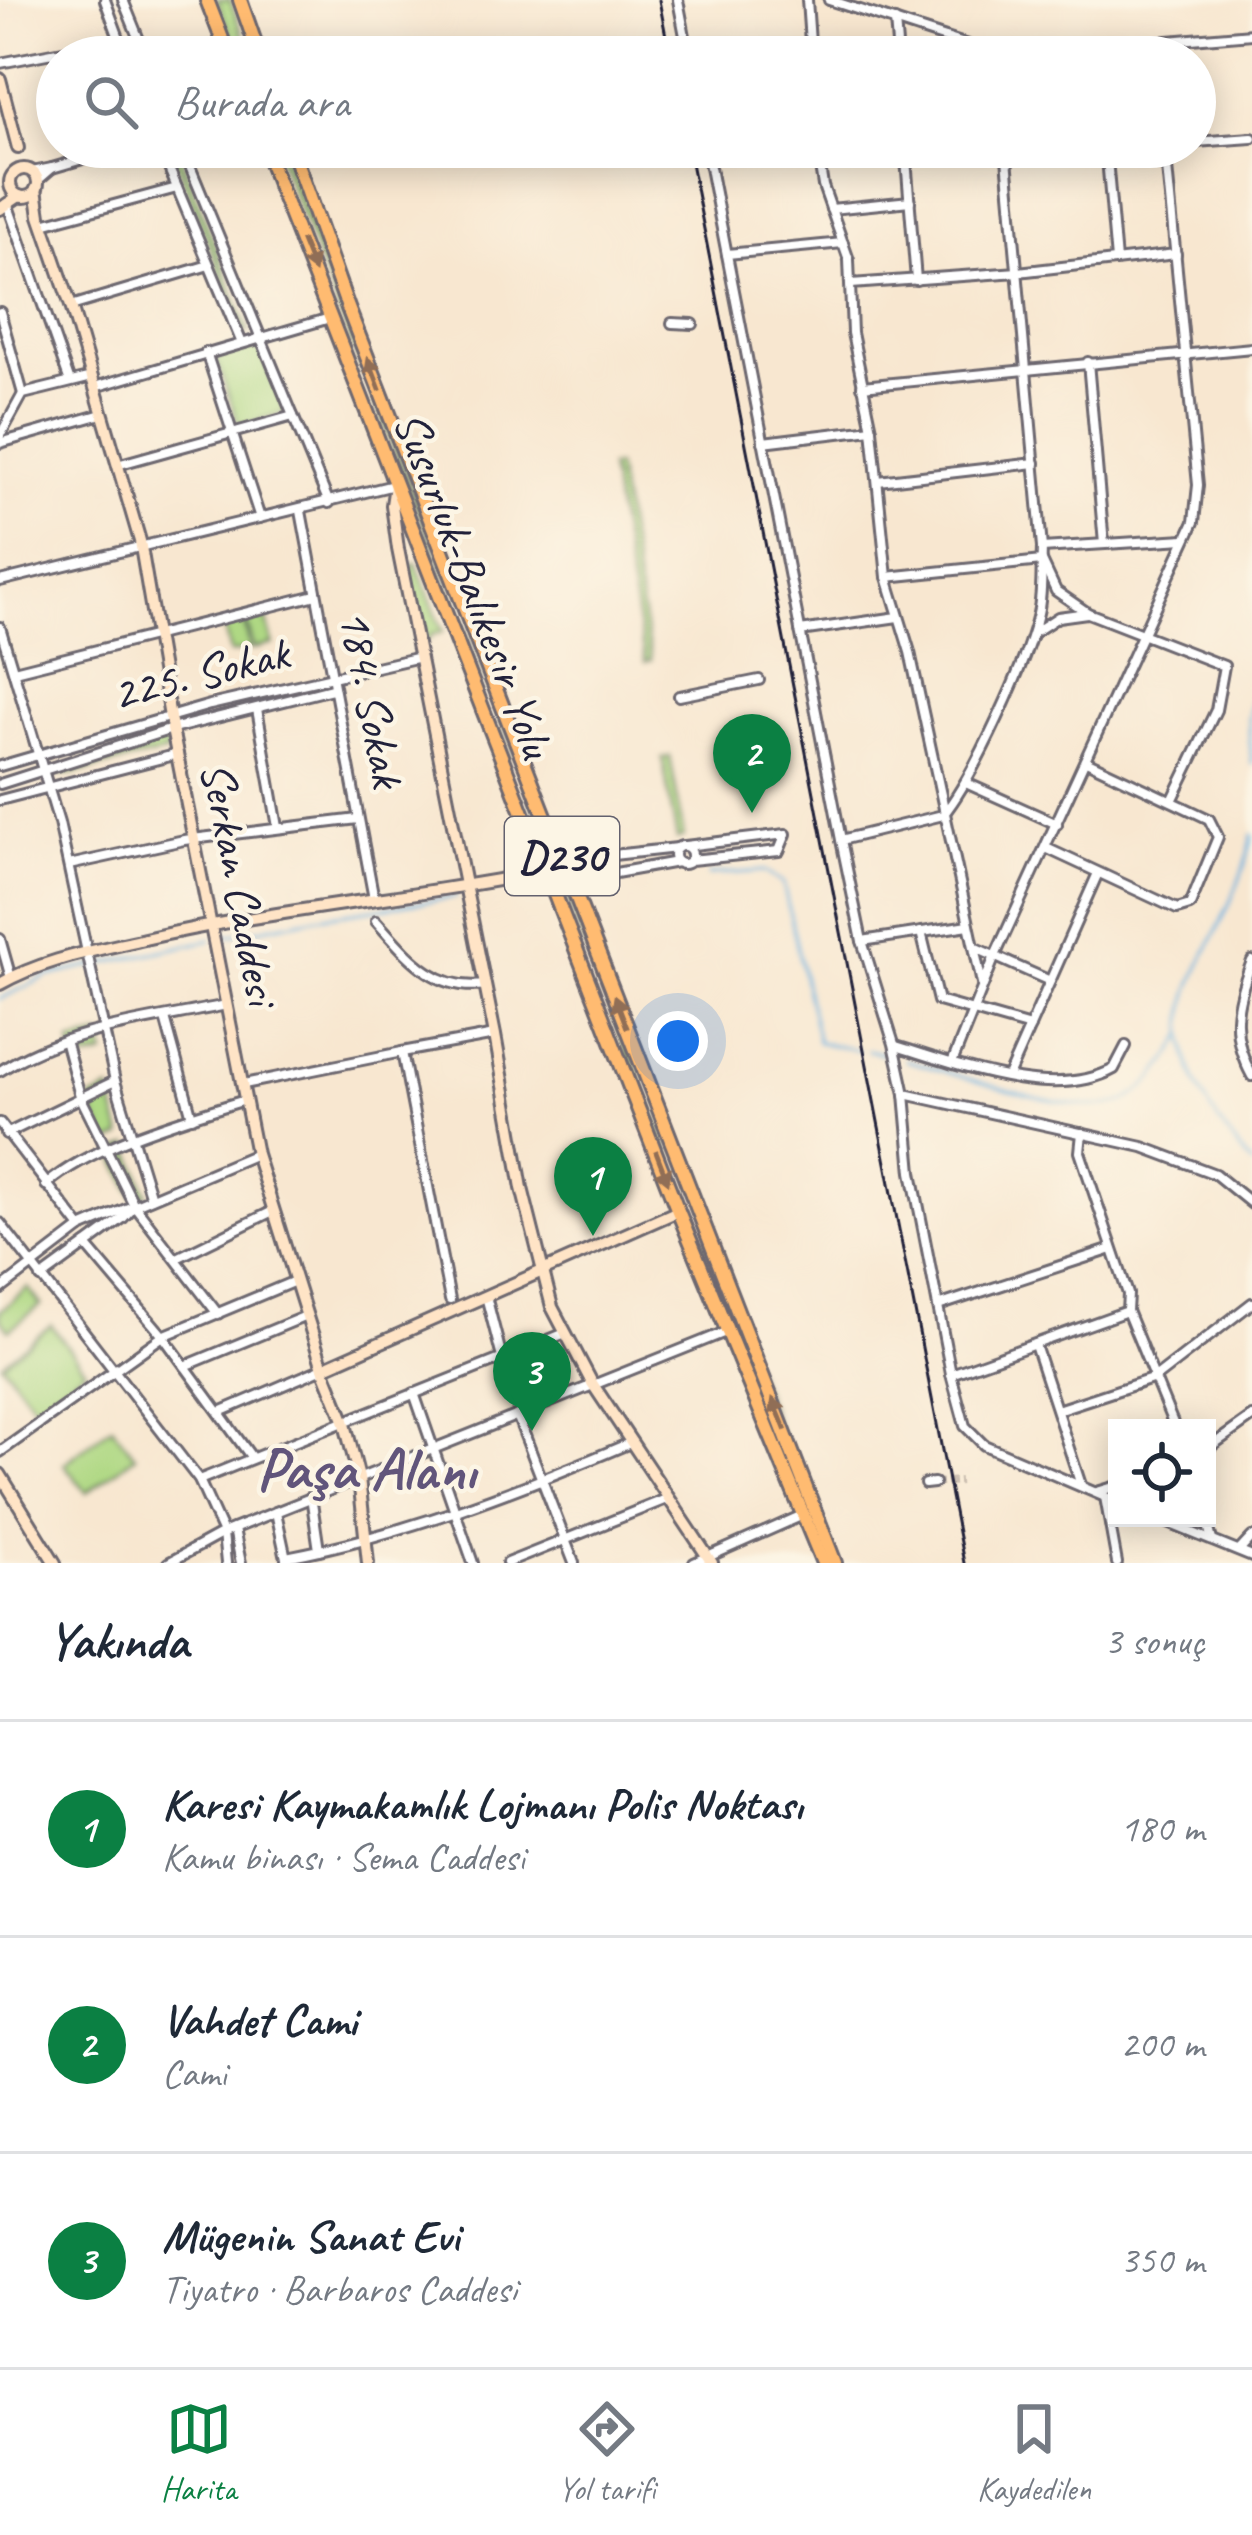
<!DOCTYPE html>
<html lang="tr">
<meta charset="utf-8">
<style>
body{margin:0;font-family:Caveat,sans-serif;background:#f2f2f3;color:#1f2937}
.controls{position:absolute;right:36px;bottom:36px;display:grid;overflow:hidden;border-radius:0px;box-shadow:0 6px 30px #0003}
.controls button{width:108px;height:108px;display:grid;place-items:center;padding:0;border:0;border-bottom:3px solid #e0e1e3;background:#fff;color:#1f2937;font:60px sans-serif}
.you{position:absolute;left:678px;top:1041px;width:42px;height:42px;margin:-30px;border:9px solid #fff;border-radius:50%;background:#1a73e8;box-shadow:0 0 0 18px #1a73e833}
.badge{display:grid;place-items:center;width:78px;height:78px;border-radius:50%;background:#0b8043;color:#fff;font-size:39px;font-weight:700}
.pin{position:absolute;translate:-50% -99px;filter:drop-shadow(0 3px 6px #0008)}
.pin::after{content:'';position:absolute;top:63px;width:42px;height:36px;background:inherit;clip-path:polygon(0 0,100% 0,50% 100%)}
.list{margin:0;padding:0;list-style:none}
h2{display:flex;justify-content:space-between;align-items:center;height:156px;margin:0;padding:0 48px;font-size:51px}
h2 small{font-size:39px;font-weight:400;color:#747a83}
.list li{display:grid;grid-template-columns:78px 1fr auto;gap:36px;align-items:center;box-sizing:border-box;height:216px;padding:0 48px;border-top:3px solid #e0e1e3}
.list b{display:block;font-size:45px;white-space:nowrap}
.list p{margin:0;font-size:39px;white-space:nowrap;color:#747a83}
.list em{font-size:39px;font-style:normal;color:#747a83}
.icon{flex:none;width:66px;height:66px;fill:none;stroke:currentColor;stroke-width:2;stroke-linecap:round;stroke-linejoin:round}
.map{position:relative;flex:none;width:1252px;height:1563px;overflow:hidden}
.search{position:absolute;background:#fff;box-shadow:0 6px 30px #0003;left:36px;right:36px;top:36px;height:132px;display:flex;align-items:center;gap:30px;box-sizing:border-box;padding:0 42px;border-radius:66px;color:#747a83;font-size:45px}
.sheet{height:804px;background:#fff}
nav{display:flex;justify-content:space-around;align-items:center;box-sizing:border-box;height:168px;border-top:3px solid #e0e1e3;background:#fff;font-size:33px;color:#747a83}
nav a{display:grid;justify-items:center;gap:6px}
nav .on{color:#0b8043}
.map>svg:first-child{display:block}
.green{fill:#afd883;stroke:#687d5f;stroke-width:3}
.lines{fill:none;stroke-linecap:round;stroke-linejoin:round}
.stream{stroke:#68b0df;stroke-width:3}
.minor-tunnel{stroke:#cdc0b2;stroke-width:8;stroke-dasharray:8 4;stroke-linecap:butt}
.minor-casing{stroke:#6d676f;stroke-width:14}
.secondary-casing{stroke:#6d676f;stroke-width:16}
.trunk-casing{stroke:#6d676f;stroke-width:18}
.minor{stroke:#fff;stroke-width:8}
.secondary{stroke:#ffe4c6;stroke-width:10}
.trunk{stroke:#ffbb71;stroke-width:12}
.rail{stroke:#22223b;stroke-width:3}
.oneway{fill:#906e56}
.labels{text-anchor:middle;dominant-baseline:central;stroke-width:9;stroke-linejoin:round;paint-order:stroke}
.shield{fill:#fcf5e5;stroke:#63616e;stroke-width:3}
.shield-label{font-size:45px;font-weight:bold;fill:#22223b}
.street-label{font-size:48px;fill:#22223b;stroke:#fcf5e5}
.district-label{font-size:60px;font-weight:bold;fill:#61557b;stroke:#fcf5e5}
</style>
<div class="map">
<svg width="1252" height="1563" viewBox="0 0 1252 1563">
<rect width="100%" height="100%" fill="#fcf5e5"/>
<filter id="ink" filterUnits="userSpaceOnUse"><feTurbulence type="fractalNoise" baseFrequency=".00833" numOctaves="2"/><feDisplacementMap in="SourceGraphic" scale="24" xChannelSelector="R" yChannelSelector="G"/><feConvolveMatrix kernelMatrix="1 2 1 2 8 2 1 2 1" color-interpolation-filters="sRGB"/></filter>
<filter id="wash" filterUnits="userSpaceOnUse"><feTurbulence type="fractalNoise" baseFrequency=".004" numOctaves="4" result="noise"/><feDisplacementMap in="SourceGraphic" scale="48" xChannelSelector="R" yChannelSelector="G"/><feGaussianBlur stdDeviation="2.7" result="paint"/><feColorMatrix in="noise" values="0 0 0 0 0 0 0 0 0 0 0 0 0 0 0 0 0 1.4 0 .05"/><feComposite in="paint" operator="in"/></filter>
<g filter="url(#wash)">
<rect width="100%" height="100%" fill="#f8e7d0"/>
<!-- green -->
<g class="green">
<path d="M217,0H230L251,57H239Z"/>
<path d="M170,147H177L249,332H244Z"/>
<path d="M274,147H281L554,857Z"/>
<path d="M258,343L286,412L239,426L215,357Z"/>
<path d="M616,467L651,660L645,662L609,468Z"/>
<path d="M416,563L443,632L433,634L424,643L408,569Z"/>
<path d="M265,614L273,644L254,649L246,619Z"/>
<path d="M244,621L250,649L230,653L224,626Z"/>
<path d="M164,737L167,752L71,774H57V769Z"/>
<path d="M670,757L684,837L677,839L662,758Z"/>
<path d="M567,890L808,1505L828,1562L594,971L565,894Z"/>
<path d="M101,1036L105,1055L75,1062L71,1043Z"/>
<path d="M110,1090L122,1137L109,1143L88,1101Z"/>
<path d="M129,1145L147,1194L135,1199L113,1153Z"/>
<path d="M28,1288L41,1305L9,1330L0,1318V1311Z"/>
<path d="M51,1325L85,1369L35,1407L2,1363Z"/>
<path d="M112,1426L135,1456L87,1493L64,1464Z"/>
</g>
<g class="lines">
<!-- stream -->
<g class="stream">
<path d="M1252,700L1248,718L1252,764"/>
<path d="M1252,835C1247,866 1234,894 1221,922C1211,944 1198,967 1190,990C1169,1058 1210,1115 1252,1165"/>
<path d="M709,875L764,871L783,883L818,1042L858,1050"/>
<path d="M220,937L318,917L456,897"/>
<path d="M0,999L48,976L211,940"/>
<path d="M868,1050L889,1055"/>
<path d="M906,1060C954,1073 1080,1120 1123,1102C1150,1090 1170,1059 1184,1034"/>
</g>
</g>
</g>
<g filter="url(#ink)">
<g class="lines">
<!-- minor-tunnel -->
<path class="minor-tunnel" d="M934,1483L960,1481"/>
<defs>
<g id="minor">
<path d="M105,0L126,57"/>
<path d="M123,0L146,57"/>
<path d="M678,0L689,57"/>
<path d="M807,0L811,57"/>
<path d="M829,0L998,55L1252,34"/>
<path d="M895,21L898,57"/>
<path d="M0,63L120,40"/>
<path d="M1195,142L1252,138"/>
<path d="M160,147L241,341"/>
<path d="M182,147L329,503"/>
<path d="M706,147L841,840L862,941L894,1044L905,1094L912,1172L951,1374L965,1426L984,1445L1117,1502"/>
<path d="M817,147L823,186L849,260L852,333L872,429L887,577L910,652L982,984"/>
<path d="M905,147L916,280"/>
<path d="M1106,147L1116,261"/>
<path d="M1106,149L1133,147"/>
<path d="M52,168L124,147"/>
<path d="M32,172L52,168L37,181"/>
<path d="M7,203L70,382"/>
<path d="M831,209L910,201"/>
<path d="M43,224L177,188"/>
<path d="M727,254L843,243"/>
<path d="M851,284L1018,272L1176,254"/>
<path d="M71,306L209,265"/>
<path d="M0,312L23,394"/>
<path d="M672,323L693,324"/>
<path d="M206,352L260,518"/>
<path d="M1088,362L1104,544"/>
<path d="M862,386L1252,348"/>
<path d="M95,387L330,318"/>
<path d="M0,436L23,394L92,377"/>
<path d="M763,442L872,429"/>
<path d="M0,443L102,414"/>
<path d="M117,465L293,416"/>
<path d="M878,481L1035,463"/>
<path d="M301,511L374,899"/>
<path d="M1042,548L1185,539"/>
<path d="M887,577L1042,561L1056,591L1088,613L1224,666L1216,710L1172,801"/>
<path d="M0,581L394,485"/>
<path d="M0,627L59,823L115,1081L151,1198"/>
<path d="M800,631L898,617"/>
<path d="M1035,632L1058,617L1087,613"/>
<path d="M14,671L316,595"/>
<path d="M679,696L759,680"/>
<path d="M257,709L278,827"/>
<path d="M0,766L210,705L420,657"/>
<path d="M966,783L1057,824"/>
<path d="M0,784L172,729L332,689"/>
<path d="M0,800L178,754"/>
<path d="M841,840L943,815C974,777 1027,661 1038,613C1043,592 1041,569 1042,548L1006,147"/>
<path d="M685,846L786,834L779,851L691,860"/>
<circle cx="683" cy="855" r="9"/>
<path d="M1046,848L1177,909L1190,905L1218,837L1209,819L1086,761"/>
<path d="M69,865L184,840L358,819"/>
<path d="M548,871L613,855L677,848"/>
<path d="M548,872L571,881L677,862"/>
<path d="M376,921C407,955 434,992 485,985"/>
<path d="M921,932L938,1001L1030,1027"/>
<path d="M0,939L11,978"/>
<path d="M862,941L969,925"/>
<path d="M976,948L1050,981"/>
<path d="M1252,961C1235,1004 1229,1034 1252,1076"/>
<path d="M165,1018L192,1117"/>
<path d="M65,1040L80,1096L134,1205L218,1314"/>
<path d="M896,1046C958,1065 1054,1102 1114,1069L1126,1046"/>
<path d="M402,1052L495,1035"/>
<path d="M952,1063L995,956L1194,522L1198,485L1165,147"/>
<path d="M0,1071C66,1028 151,1021 226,1005"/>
<path d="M1009,1074L1098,873"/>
<path d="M244,1084L402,1052L450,1300"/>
<path d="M905,1094L1143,1147L1215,1174L1252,1204"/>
<path d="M0,1123L81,1228"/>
<path d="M1082,1133L1080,1152L1128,1294L1127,1311L1175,1428"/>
<path d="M6,1134L115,1081"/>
<path d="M46,1185C91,1145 187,1118 245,1100"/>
<path d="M0,1223L199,1480L223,1533L226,1563"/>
<path d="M86,1245L163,1336L252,1458"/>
<path d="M177,1258L273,1211"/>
<path d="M41,1278L123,1218L134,1206"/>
<path d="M0,1290L81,1228L256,1154"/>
<path d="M486,1296L502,1358"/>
<path d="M938,1306L1112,1249"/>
<path d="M1035,1345L1081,1485"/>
<path d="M185,1366L306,1316"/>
<path d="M951,1374L1127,1311"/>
<path d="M414,1393L473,1563"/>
<path d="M1057,1410L1155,1378L1252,1303"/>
<path d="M220,1412L323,1368"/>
<path d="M517,1415L574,1563"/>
<path d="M1207,1449L1252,1417"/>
<path d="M0,1452L163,1336L295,1281"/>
<path d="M199,1480L563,1334"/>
<path d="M925,1484L934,1483"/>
<path d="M1097,1492L1117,1486"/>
<path d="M311,1496L319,1550"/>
<path d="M1105,1497L1117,1563"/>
<path d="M276,1512L287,1563"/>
<path d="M1156,1518L1252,1557"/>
<path d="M1206,1518L1212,1540"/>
<path d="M234,1529L241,1563"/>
<path d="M1239,1551L1252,1537"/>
<path d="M286,1557C406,1534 517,1491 630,1443"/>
<path d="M168,1563L223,1533L728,1331"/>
<path d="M507,1563L669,1498"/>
<path d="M694,1563L803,1515"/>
</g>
<g id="secondary">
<path d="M0,79L18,148"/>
<circle cx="24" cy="183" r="14"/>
<path d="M36,189L40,216L71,306L140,541L172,729L256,1154L323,1368L344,1420L359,1478L368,1563"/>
<path d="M0,209L19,196"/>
<path d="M395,485L392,505L398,549L495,1035L522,1188L552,1307L592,1383L712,1563"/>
<path d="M0,984C42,960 93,951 140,940C274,909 411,898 547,871"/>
<path d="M323,1368L678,1211"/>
<path d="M0,1474L55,1563"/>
</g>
<g id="trunk">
<path d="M207,0L229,57"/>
<path d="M240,0L260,57"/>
<path d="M264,147L678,1211L823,1563"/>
<path d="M291,147L348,308L835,1563"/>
</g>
</defs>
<!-- minor casing -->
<use href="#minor" class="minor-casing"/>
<!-- secondary casing -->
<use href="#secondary" class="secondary-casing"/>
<!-- trunk casing -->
<use href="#trunk" class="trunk-casing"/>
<!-- minor -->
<use href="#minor" class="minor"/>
<!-- secondary -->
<use href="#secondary" class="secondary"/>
<!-- trunk -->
<use href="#trunk" class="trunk"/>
<!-- rail -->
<g class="rail">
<path d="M659,0L670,57"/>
<path d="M688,147L964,1563"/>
</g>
</g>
<!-- one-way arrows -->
<defs><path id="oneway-solid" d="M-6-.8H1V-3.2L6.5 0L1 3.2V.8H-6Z" transform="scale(3)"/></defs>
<g class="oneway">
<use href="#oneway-solid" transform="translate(308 256) rotate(68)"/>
<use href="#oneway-solid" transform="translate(374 374) rotate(-111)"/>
<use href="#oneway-solid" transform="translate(621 1012) rotate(-111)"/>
<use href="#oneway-solid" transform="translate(662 1167) rotate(69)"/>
<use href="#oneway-solid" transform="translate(779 1414) rotate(-112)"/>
</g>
</g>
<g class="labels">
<!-- shield labels -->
<rect class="shield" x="505" y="817" width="114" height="78" rx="9"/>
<g class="shield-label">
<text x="562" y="856">D230</text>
</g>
<!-- street labels -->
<g class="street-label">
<text transform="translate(474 584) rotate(69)">Susurluk-Balıkesir Yolu</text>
<text transform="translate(200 673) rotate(-14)">225. Sokak</text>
<text transform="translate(372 698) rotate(79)">184. Sokak</text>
<text transform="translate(240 883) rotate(79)">Serkan Caddesi</text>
</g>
<!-- district labels -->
<g class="district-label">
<text x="366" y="1469">Paşa Alanı</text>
</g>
</g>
</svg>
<div class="controls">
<button><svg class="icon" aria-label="locate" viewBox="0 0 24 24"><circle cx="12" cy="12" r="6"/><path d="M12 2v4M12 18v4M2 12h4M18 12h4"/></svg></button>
</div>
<div class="you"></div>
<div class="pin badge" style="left:593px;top:1236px">1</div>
<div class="pin badge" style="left:752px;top:813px">2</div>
<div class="pin badge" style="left:532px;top:1431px">3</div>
<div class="search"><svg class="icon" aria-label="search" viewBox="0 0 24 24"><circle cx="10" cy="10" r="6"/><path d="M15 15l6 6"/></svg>Burada ara</div>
</div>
<section class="sheet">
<h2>Yakında<small>3 sonuç</small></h2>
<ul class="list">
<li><span class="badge">1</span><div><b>Karesi Kaymakamlık Lojmanı Polis Noktası</b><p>Kamu binası · Sema Caddesi</p></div><em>180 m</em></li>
<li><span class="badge">2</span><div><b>Vahdet Cami</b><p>Cami</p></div><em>200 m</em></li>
<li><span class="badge">3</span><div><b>Mügenin Sanat Evi</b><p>Tiyatro · Barbaros Caddesi</p></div><em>350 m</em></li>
</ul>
</section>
<nav>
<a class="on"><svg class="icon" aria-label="map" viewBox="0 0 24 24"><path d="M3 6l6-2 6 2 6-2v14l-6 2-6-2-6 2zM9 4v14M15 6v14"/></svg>Harita</a>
<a><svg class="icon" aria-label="directions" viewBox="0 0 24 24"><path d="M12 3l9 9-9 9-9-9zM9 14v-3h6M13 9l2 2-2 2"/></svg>Yol tarifi</a>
<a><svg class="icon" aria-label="saved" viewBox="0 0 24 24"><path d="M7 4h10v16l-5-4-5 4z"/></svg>Kaydedilen</a>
</nav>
